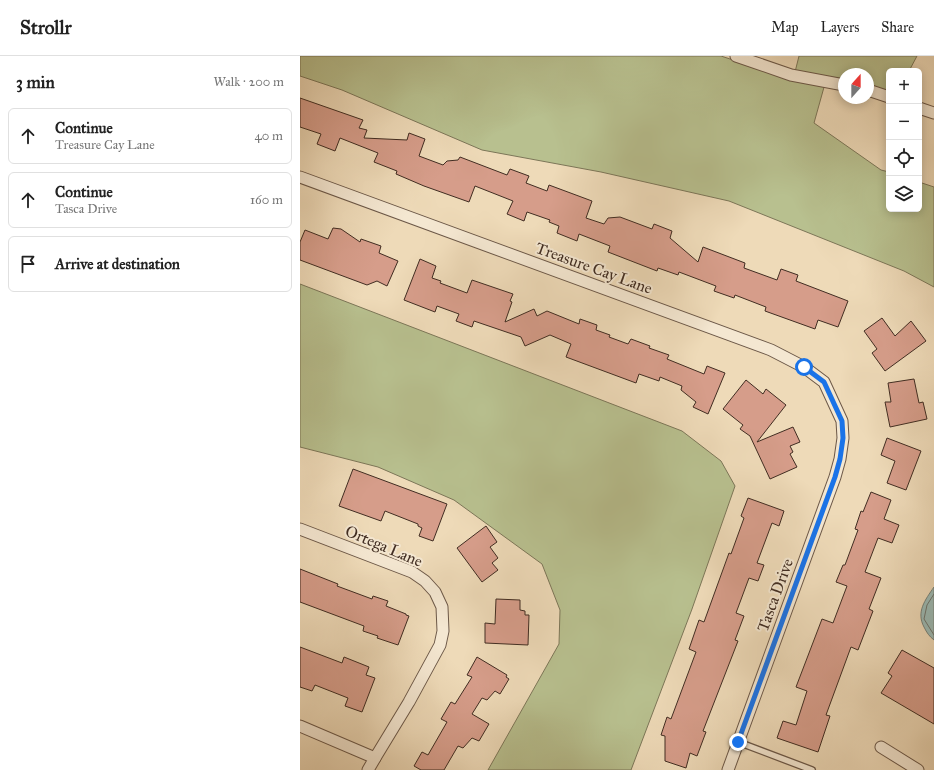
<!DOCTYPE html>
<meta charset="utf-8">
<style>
body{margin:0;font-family:"IM FELL Great Primer",serif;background:#f2f2f2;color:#222}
.controls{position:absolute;right:12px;top:12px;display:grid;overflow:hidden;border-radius:6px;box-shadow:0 2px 10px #0003}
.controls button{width:36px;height:36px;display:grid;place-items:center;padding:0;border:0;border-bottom:1px solid #e0e0e0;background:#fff;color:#222;font:20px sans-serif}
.compass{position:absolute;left:538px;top:12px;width:36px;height:36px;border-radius:50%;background:#fff;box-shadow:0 2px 10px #0003;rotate:21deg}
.stop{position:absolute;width:12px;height:12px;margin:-9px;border:3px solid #1a73e8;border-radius:50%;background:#fff}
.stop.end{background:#1a73e8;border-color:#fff;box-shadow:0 1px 4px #0008}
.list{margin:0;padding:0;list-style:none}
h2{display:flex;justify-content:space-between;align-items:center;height:52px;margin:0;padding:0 16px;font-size:17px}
h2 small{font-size:13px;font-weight:400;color:#767676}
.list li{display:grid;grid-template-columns:26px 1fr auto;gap:12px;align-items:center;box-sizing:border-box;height:56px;margin:0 8px 8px;padding:0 8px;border:1px solid #e0e0e0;border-radius:6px}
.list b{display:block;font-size:15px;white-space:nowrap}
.list p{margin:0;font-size:13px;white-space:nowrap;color:#767676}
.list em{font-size:13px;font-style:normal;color:#767676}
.icon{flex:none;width:22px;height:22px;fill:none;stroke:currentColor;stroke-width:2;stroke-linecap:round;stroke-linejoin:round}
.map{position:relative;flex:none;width:634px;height:714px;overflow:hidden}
header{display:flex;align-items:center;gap:24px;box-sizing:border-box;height:56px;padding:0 20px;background:#fff;border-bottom:1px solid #e0e0e0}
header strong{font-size:19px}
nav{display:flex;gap:22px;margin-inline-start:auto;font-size:14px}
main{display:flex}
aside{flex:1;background:#fff}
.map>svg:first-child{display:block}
.green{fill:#b8c08f;stroke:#7c7658}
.water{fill:#9bbab5;stroke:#77827a}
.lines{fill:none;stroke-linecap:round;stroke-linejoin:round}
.shore{stroke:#6e746c;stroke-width:1}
.building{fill:#d69d8a;stroke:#412d22}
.service-casing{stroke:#6c5848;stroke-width:8}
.minor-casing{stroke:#6c5848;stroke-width:13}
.service{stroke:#f4e7d1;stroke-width:5.5}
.minor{stroke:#f4e7d1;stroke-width:11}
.route{stroke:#1a73e8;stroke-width:5}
.labels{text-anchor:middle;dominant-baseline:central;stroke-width:4;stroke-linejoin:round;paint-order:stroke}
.street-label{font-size:16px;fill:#412d22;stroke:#f4e7d1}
</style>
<header>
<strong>Strollr</strong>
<nav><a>Map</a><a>Layers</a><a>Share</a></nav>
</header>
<main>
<aside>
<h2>3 min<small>Walk · 200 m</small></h2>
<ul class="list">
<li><svg class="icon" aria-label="ahead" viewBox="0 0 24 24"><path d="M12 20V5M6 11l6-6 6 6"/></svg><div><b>Continue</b><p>Treasure Cay Lane</p></div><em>40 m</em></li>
<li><svg class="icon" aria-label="ahead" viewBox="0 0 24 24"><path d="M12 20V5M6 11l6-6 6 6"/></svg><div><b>Continue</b><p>Tasca Drive</p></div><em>160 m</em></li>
<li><svg class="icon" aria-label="arrive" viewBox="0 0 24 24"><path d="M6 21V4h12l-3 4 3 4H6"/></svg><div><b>Arrive at destination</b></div></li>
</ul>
</aside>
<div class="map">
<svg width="634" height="714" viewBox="0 0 634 714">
<rect width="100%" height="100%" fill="#eedab8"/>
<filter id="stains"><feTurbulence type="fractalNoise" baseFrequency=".005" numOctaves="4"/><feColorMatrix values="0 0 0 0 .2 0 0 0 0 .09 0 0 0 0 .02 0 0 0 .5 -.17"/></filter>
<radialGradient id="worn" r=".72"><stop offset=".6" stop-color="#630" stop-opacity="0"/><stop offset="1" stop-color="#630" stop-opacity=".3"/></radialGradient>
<!-- green -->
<g class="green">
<path d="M0,0H421L493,24L499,0H617L609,15H589V40L568,34V18H544V28L526,24L514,67L581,114L589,116V153H619V126L634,131V231L604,215L429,145L301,116L182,94L42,34L0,20Z"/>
<path d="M0,228L382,375L421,405L435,430L392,553L331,714H188L259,588L260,554L242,508L154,444L78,411L0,391Z"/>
</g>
<!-- water -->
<path class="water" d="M634,531V584C629,580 627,577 624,571C616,556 625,544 634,531Z"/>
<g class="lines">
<!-- shore -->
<path class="shore" d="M634,538L627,549L624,563L634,579"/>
</g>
<!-- building -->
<g class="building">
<path d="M0,42L63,64L59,72L67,74L64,82L107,84L109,77L125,83L119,100L143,109L147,105L158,104L160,101L207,119L210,113L229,120L226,127L247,135L249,129L292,145L286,162L304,168L308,162L320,161L352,173L354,168L372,175L370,182L398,206L403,191L445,207L444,212L477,224L481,213L498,219L496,225L548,245L538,271L518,264L515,273L465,255L466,251L435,239L434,242L414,235L416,230L379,216L378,219L358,212L357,215L308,196L310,190L279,178L277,185L257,177L259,170L249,166L250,164L227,156L224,165L207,158L213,145L175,130L169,146L124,130L96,118L97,115L74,106L78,97L40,82L35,95L17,88L21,78L0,71Z"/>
<path d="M33,172L41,173L60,186L61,183L81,190L79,197L98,205L87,230L77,225L67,229L0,204V186L5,174L28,183Z"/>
<path d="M120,203L136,210L132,222L141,225L140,227L167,237L172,224L213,238L210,245L212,246L205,266L234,253L237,260L247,255L279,268L280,263L297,269L296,274L310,279L309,281L328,288L331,283L350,290L349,292L369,299L367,303L404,318L407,310L425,317L408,358L393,351L396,346L381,334L382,330L360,321L359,325L339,318L336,327L266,301L271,288L250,279L225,290L221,281L174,265L172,271L156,265L159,258L137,250L135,256L104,244Z"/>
<path d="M582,262L595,280L611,265L626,285L585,315L572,297L577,293L564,275Z"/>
<path d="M614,323L619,347L623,346L627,363L590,371L585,346H591L588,327Z"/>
<path d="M446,324L463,338L466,333L486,349L457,386L493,371L500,386L490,390L493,396L490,398L497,411L470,423L450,380L440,373L443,369L423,353Z"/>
<path d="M587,382L621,395L606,434L587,427L595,405L581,399Z"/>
<path d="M53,413L147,448L133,485L119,480L122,472L118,470V468L85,455L81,465L39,450Z"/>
<path d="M571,436L591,444L584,463L599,469L592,487L578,482L565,516L581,522L569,553L573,555L558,594L551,591L526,659L530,660L518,696L477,682L483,665L496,669L507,635L496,631L522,563L533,567L547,530L536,526L543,509H545L558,474L555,473L561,455L563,456Z"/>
<path d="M448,442L484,455L479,470L472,467L457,507L464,509L458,525L449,522L436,557L444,560L435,584L438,585L403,675L406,676L397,700L390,697L386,712L365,705V680L361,679L367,661L371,663L396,596L389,593L399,564L404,566L429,497L431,498L444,462L441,460Z"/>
<path d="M186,470L197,486L190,491L198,502L192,507L198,514L182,526L157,492Z"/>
<path d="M0,513L38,528L37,530L72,543L73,540L88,545L86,550L106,558V559L109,560L98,589L77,582L78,580L63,575L64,570L0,546Z"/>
<path d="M196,543L220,544V554L225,555V559H229L228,589L185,587V567L195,568Z"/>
<path d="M0,591L42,607L44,601L69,611L66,619L75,622L62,656L45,650L48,642L15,629L12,635L0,631Z"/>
<path d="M602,594L634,612V668L581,637L592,620L588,617Z"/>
<path d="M177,601L207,619L206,621L209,623L200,638L195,635L187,644L182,642L172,658L189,668L179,685L172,682L163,692L158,690L144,714H121L114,710L122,696L128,699L147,666L141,663L151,646L155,648L172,621L167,619Z"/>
</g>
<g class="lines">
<defs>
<path id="service" d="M438,686L512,714"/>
<g id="minor">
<path d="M436,0L491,19L544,29"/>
<path d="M568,34L589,41"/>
<path d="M619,52L634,57"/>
<path d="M0,121L471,294L504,311L524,326L542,365L543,382L540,403L535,421L428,714"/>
<path d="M0,473L112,516L125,525L135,536L142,551L143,575L140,589L109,646L75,702"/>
<path d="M0,670L75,702L68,714"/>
<path d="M581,691L618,714"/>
</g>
</defs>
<!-- service casing -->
<use href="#service" class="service-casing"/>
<!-- minor casing -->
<use href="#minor" class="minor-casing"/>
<!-- service -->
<use href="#service" class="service"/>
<!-- minor -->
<use href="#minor" class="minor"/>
</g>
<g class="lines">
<!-- route -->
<path class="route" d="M438,686L535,421L540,403L543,382L542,365L524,326L504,311"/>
</g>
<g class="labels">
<!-- street labels -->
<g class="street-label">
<text transform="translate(294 212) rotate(20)">Treasure Cay Lane</text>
<text transform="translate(84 490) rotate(23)">Ortega Lane</text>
<text transform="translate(475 539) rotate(-70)">Tasca Drive</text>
</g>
</g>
<rect width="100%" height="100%" filter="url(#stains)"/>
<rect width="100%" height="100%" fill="url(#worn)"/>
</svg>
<div class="controls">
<button>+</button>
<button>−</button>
<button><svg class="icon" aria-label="locate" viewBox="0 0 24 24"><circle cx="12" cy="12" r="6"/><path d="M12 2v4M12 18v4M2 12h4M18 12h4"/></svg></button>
<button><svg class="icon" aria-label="layers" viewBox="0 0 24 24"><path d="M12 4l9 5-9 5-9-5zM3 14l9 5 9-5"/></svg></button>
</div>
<svg class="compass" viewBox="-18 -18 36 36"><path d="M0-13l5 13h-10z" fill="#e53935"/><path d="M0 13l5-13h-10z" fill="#767676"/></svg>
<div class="stop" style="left:504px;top:311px"></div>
<div class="stop end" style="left:438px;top:686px"></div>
</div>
</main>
